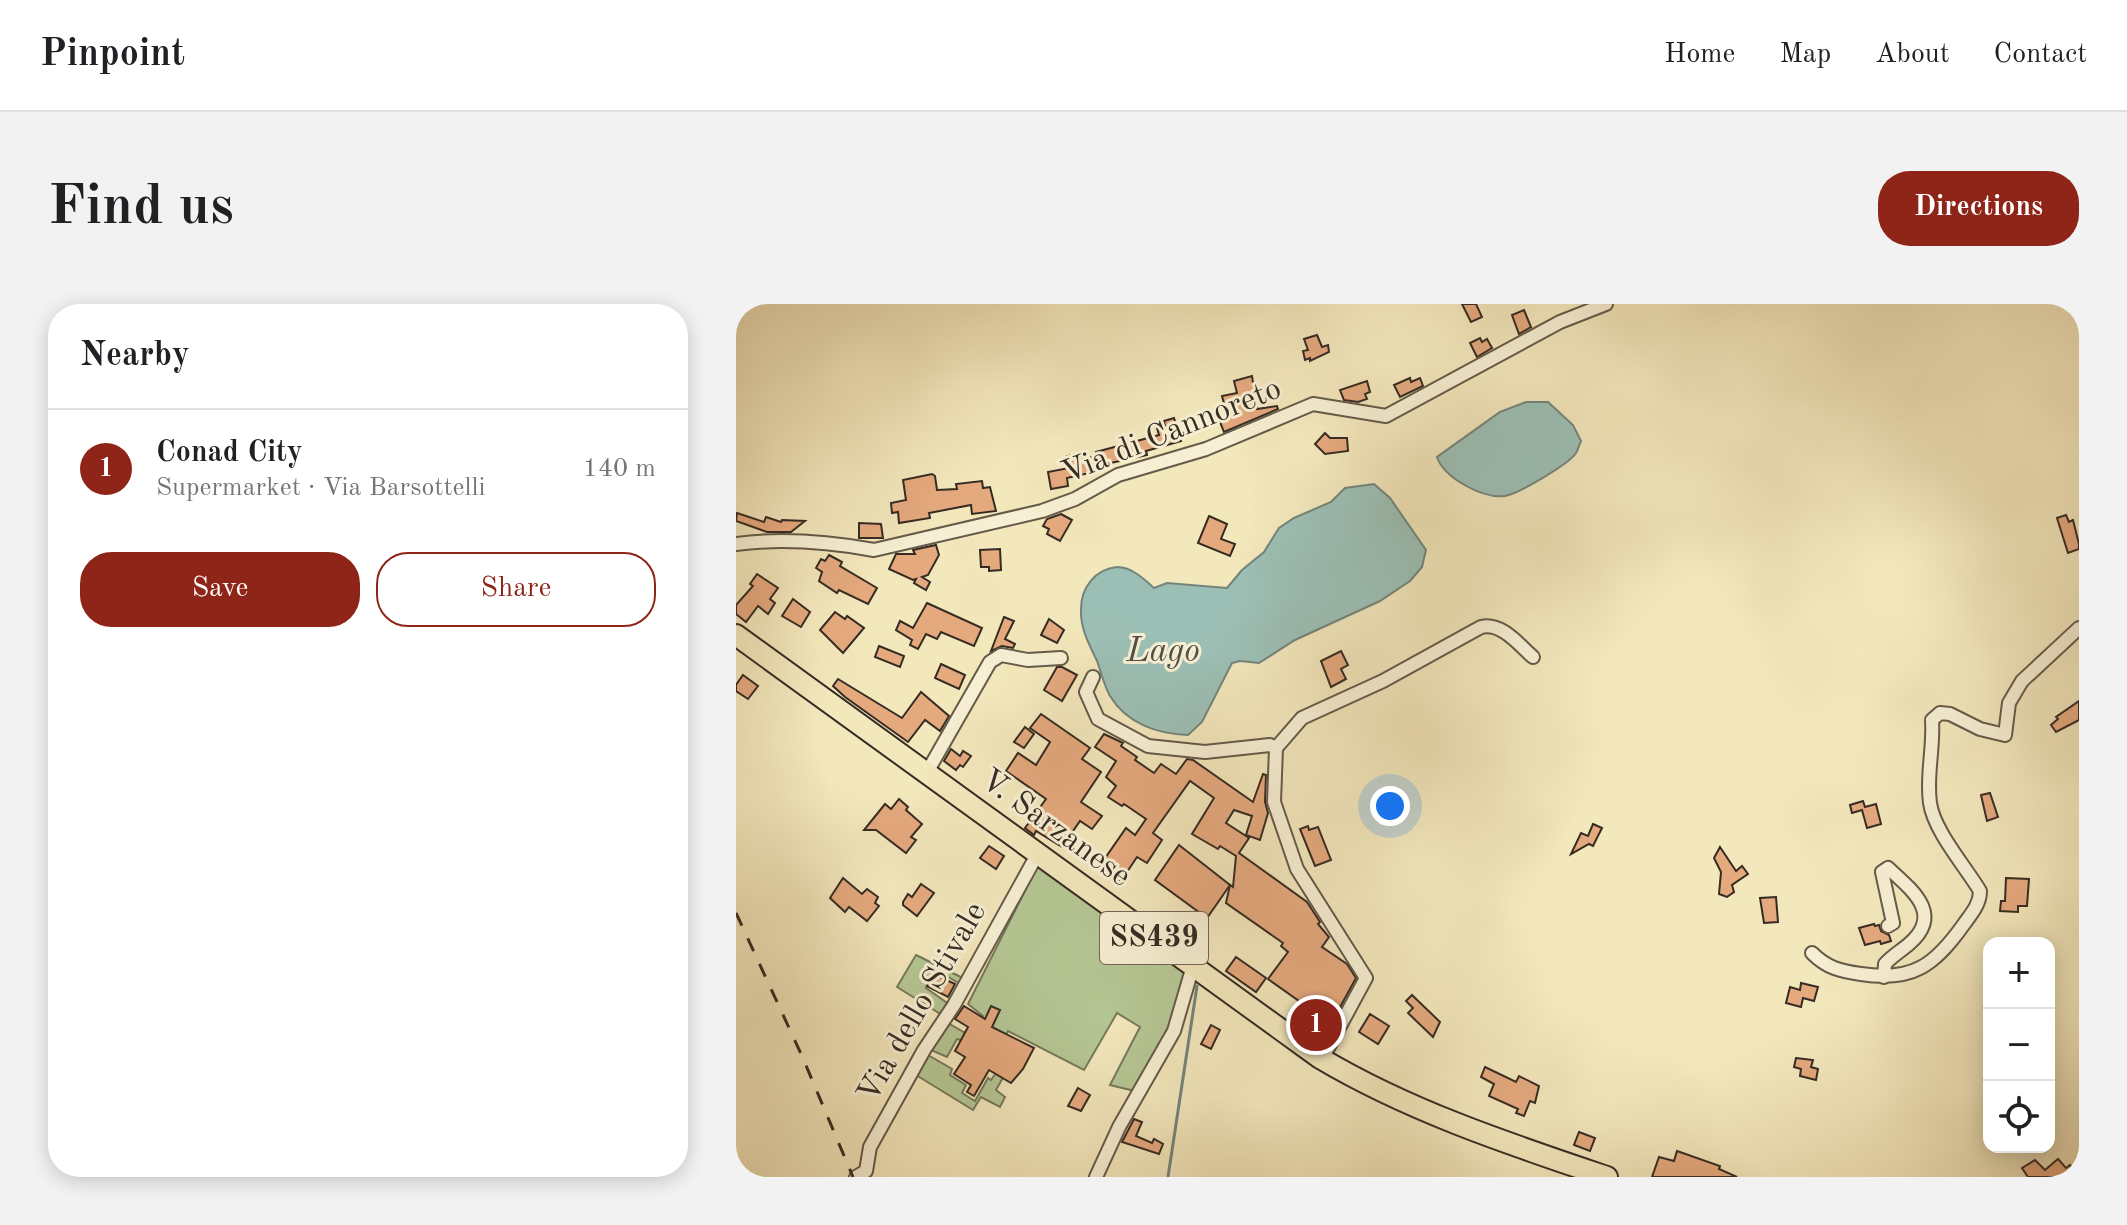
<!DOCTYPE html>
<meta charset="utf-8">
<style>
body{margin:0;font-family:"Old Standard TT",serif;background:#f2f2f2;color:#202124}
.controls{position:absolute;right:24px;bottom:24px;display:grid;overflow:hidden;border-radius:16px;box-shadow:0 4px 20px #0003}
.controls button{width:72px;height:72px;display:grid;place-items:center;padding:0;border:0;border-bottom:2px solid #e0e0e0;background:#fff;color:#202124;font:40px sans-serif}
.you{position:absolute;left:654px;top:502px;width:28px;height:28px;margin:-20px;border:6px solid #fff;border-radius:50%;background:#1a73e8;box-shadow:0 0 0 12px #1a73e833}
.badge{display:grid;place-items:center;width:52px;height:52px;border-radius:50%;background:#8f2418;color:#fff;font-size:26px;font-weight:700}
.pin{position:absolute;translate:-50% -50%;border:4px solid #fff;box-shadow:0 2px 8px #0006}
.list{margin:0;padding:0;list-style:none}
h2{display:flex;justify-content:space-between;align-items:center;height:104px;margin:0;padding:0 32px;font-size:34px}
h2 small{font-size:26px;font-weight:400;color:#757577}
.list li{display:grid;grid-template-columns:52px 1fr auto;gap:24px;align-items:center;box-sizing:border-box;height:120px;padding:0 32px;border-top:2px solid #e0e0e0}
.list b{display:block;font-size:30px;white-space:nowrap}
.list p{margin:0;font-size:26px;white-space:nowrap;color:#757577}
.list em{font-size:26px;font-style:normal;color:#757577}
.actions{display:flex;gap:16px;padding:24px 32px}
.actions a{flex:1;padding:18px 0;border:2px solid #8f2418;border-radius:32px;text-align:center;font-size:28px;color:#8f2418}
.actions .main{background:#8f2418;color:#fff}
.icon{flex:none;width:44px;height:44px;fill:none;stroke:currentColor;stroke-width:2;stroke-linecap:round;stroke-linejoin:round}
.map{position:relative;flex:none;width:1343px;height:873px;overflow:hidden;border-radius:32px}
header{display:flex;align-items:center;gap:48px;box-sizing:border-box;height:112px;padding:0 40px;background:#fff;border-bottom:2px solid #e0e0e0}
header strong{font-size:38px}
nav{display:flex;gap:44px;margin-inline-start:auto;font-size:28px}
.intro{display:flex;align-items:center;justify-content:space-between;box-sizing:border-box;height:192px;padding:0 48px}
h1{margin:0;font-size:56px}
.button{padding:20px 36px;border-radius:32px;background:#8f2418;color:#fff;font-size:28px;font-weight:700}
main{display:flex;gap:48px;padding:0 48px}
aside{flex:1;background:#fff;border-radius:32px;box-shadow:0 4px 20px #0003}
.map>svg:first-child{display:block}
.green{fill:#b5c794;stroke:#76795c;stroke-width:2}
.water{fill:#9cbfb5;stroke:#73847b;stroke-width:2}
.lines{fill:none;stroke-linecap:round;stroke-linejoin:round}
.stream{stroke:#73847b;stroke-width:3}
.building{fill:#e5a97e;stroke:#362b23;stroke-width:2}
.street-casing{stroke:#655a49;stroke-width:16}
.primary-casing{stroke:#362b23;stroke-width:24}
.street{stroke:#f7efd3;stroke-width:12}
.primary{stroke:#f3e7bc;stroke-width:20}
.rail{stroke:#362b23;stroke-width:3;stroke-dasharray:14 14;stroke-linecap:butt}
.labels{text-anchor:middle;dominant-baseline:central;stroke-width:6;stroke-linejoin:round;paint-order:stroke}
.shield{fill:#f7efd3;stroke:#706658;stroke-width:2}
.shield-label{font-size:30px;font-weight:bold;fill:#362b23}
.street-label{font-size:32px;fill:#362b23;stroke:#f7efd3}
.water-label{font-size:34px;font-style:italic;fill:#505048;stroke:#f7efd3}
</style>
<header>
<strong>Pinpoint</strong>
<nav><a>Home</a><a>Map</a><a>About</a><a>Contact</a></nav>
</header>
<div class="intro"><h1>Find us</h1><a class="button">Directions</a></div>
<main>
<aside>
<h2>Nearby<small></small></h2>
<ul class="list">
<li><span class="badge">1</span><div><b>Conad City</b><p>Supermarket · Via Barsottelli</p></div><em>140 m</em></li>
</ul>
<div class="actions"><a class="main">Save</a><a>Share</a></div>
</aside>
<div class="map">
<svg width="1343" height="873" viewBox="0 0 1343 873">
<rect width="100%" height="100%" fill="#f3e7bc"/>
<filter id="stains"><feTurbulence type="fractalNoise" baseFrequency=".0025" numOctaves="4"/><feColorMatrix values="0 0 0 0 .2 0 0 0 0 .09 0 0 0 0 .02 0 0 0 .5 -.17"/></filter>
<radialGradient id="worn" r=".72"><stop offset=".6" stop-color="#630" stop-opacity="0"/><stop offset="1" stop-color="#630" stop-opacity=".3"/></radialGradient>
<!-- green -->
<g class="green">
<path d="M302,561L451,667L434,724L399,787L374,781L404,723L381,709L348,766L272,727L267,736L246,714L247,712L232,700Z"/>
<path d="M180,651L229,675L226,681L204,668L201,673L196,671L190,684L214,701L206,711L161,683Z"/>
<path d="M210,718L231,730L228,737L221,735L211,753L195,746Z"/>
<path d="M276,747L280,750L260,786L269,793L264,803L245,793L237,806L180,771L192,751L216,765L214,771L230,781L226,789L239,797L252,774L255,776Z"/>
</g>
<!-- water -->
<g class="water">
<path d="M790,98H812L837,121L845,137C843,141 842,146 840,149C833,160 782,190 769,192C747,195 708,174 701,153L764,108Z"/>
<path d="M638,180L654,194L690,246L686,263L674,277L644,297L559,336L523,359L504,357L496,359L466,418L452,431C422,430 391,420 374,392C368,381 365,368 361,357C353,340 344,324 345,305C345,284 359,265 381,263C396,263 408,275 418,284L431,279L491,284L506,266L528,248L543,224L558,214L595,198L609,184Z"/>
</g>
<g class="lines">
<!-- stream -->
<path class="stream" d="M432,873L461,682"/>
</g>
<!-- building -->
<g class="building">
<path d="M726,0H740L746,13L735,18Z"/>
<path d="M788,6L795,23L783,30L776,11Z"/>
<path d="M581,31L586,43L592,41L593,48L574,57V54L569,56L567,47L572,46L568,35Z"/>
<path d="M744,34L746,38L751,35L756,44L741,53L734,39Z"/>
<path d="M516,72L521,105L541,102L542,105L488,128L484,118L492,115L486,92L501,89L498,77Z"/>
<path d="M674,74L675,78L684,74L687,82L664,93L658,81Z"/>
<path d="M631,77L634,88L629,90L631,95L622,98L608,96L604,86Z"/>
<path d="M438,114L445,137L410,147L411,151L361,162L362,167L331,174L332,182L315,185L312,168L333,164L331,152L343,150L344,156L361,152L360,148L423,131L421,124L429,122L428,117Z"/>
<path d="M589,129L594,134H611L612,147L589,150L579,140Z"/>
<path d="M196,170L199,172L201,186L221,185L220,180L246,177L247,184L254,183L260,207L236,210L235,201L193,209L194,214L163,219L162,208L156,209L155,199L170,196L167,176Z"/>
<path d="M1,209L28,218L30,213L45,218L46,216L69,217L55,228H31L0,217Z"/>
<path d="M325,210L336,216L324,237L311,230L313,225L307,222L311,215Z"/>
<path d="M1330,211L1333,218L1337,216L1343,240V245L1332,249L1321,214Z"/>
<path d="M473,212L491,220L485,235L499,240L494,252L462,239Z"/>
<path d="M123,219L145,220L147,234H123Z"/>
<path d="M200,241L203,251L192,271L186,273L194,278L190,286L178,279L180,275L177,276L153,265L160,250H179L177,246Z"/>
<path d="M264,245L265,266L253,267V263H245L244,246Z"/>
<path d="M93,251L106,258L104,262L141,284L132,300L103,286L101,289L83,277L86,268L80,264L85,255L89,257Z"/>
<path d="M21,270L42,284L34,295L39,299L32,310L22,302L10,318L0,310V301L17,282L14,280Z"/>
<path d="M57,295L74,308L65,323L46,312Z"/>
<path d="M191,299L246,324L238,342L205,328L201,335L190,330L182,345L174,341L176,336L160,326L164,317L177,324Z"/>
<path d="M99,308L109,315L111,312L128,324L107,349L84,326Z"/>
<path d="M268,313L278,317L269,335L279,340L277,344L266,342L255,347Z"/>
<path d="M313,315L328,326L321,339L305,331Z"/>
<path d="M143,342L168,352L164,363L139,353Z"/>
<path d="M605,347L612,361L605,365L610,375L595,383L585,357Z"/>
<path d="M205,360L229,371L223,385L199,374Z"/>
<path d="M321,363H326L341,371L326,397L308,386Z"/>
<path d="M7,371L22,382L12,395L0,387V381Z"/>
<path d="M102,375L166,414L185,388L213,412L204,427L189,416L172,438L109,393L97,382Z"/>
<path d="M1343,397V416L1320,428L1315,421L1322,415L1320,413Z"/>
<path d="M305,410L354,444L346,455L365,468L345,498L366,512L356,525L344,517L326,543L300,527L298,531L289,524L310,495L270,467L282,449L300,461L314,438L294,424Z"/>
<path d="M289,423L298,430L288,444L278,438Z"/>
<path d="M368,430L387,439L385,442L401,453L399,456L418,469L425,460L440,470L451,455L457,456L517,498L527,470L530,471L529,498L532,509L524,536L510,531L516,512L498,506L490,519L513,534L503,549L571,598L584,618L582,620L593,633L586,643L611,660L620,674L586,736L558,719L570,702L532,675L552,648L545,642L547,639L490,599L494,581L497,583L500,552L484,542L482,545L456,530L478,494L454,477L417,529L426,536L411,559L401,553L385,577L363,563L390,524L399,531L410,515L388,500L386,502L372,493L380,482L370,473L380,457L359,443Z"/>
<path d="M215,445L224,452L227,447L235,452L227,463L224,461L220,466L208,457Z"/>
<path d="M1254,489L1262,513L1251,517L1245,491Z"/>
<path d="M163,495L172,503L170,506L186,520L175,533L180,536L170,549L140,526H128L149,500L155,505Z"/>
<path d="M1127,497L1129,503L1140,500L1145,520L1131,524L1126,506L1116,509L1114,501Z"/>
<path d="M857,520L866,524L857,542L853,540L835,550L845,529L852,532Z"/>
<path d="M572,522L573,526L582,523L595,556L579,562L564,525Z"/>
<path d="M443,541L494,581L471,614L419,576Z"/>
<path d="M253,542L268,552L260,565L244,554Z"/>
<path d="M984,543L1000,567L1006,562L1012,570L996,581L998,588L991,593L983,590L985,568L978,554Z"/>
<path d="M107,574L126,590L131,585L142,593L139,599L143,602L131,617L113,603L109,608L94,594Z"/>
<path d="M1270,574L1293,575L1291,602H1282V608L1264,607L1265,597H1269Z"/>
<path d="M185,580L198,589L181,612L167,601V598L172,590L176,593Z"/>
<path d="M1040,593L1042,618L1028,619L1024,594Z"/>
<path d="M1138,620L1139,622L1143,621L1145,627L1153,631L1155,637L1145,640L1144,637L1129,641L1123,624Z"/>
<path d="M500,653L530,674L520,688L490,667Z"/>
<path d="M198,670L219,680L212,693L191,682Z"/>
<path d="M1065,679L1082,683L1078,697L1067,694L1065,703L1050,699L1054,683L1064,686Z"/>
<path d="M676,691L704,718L697,733L672,709L677,704L670,697Z"/>
<path d="M228,702L249,715L255,702L264,706L256,723L298,744L287,765L275,779L253,766L238,792L231,788L235,781L218,770L229,753L219,747L232,723L219,715Z"/>
<path d="M634,710L653,722L642,740L623,728Z"/>
<path d="M475,721L484,726L475,745L465,740Z"/>
<path d="M1060,754L1077,756L1075,763L1082,765L1080,776L1064,772L1065,765L1058,763Z"/>
<path d="M749,763L780,778L783,772L803,782L799,799L794,797L788,812L780,809L782,805L753,792L758,780L745,773Z"/>
<path d="M342,784L354,791L345,807L332,802Z"/>
<path d="M398,815L406,818L400,832L416,839L418,835L427,840L423,850L386,838Z"/>
<path d="M843,828L859,834L854,847L838,841Z"/>
<path d="M941,847L984,862L983,865L1001,873H916L923,853L938,857Z"/>
<path d="M1322,855L1330,864L1334,861L1343,873H1292L1286,864L1299,856L1309,866Z"/>
</g>
<g class="lines">
<defs>
<g id="street">
<path d="M0,240C45,234 93,238 138,246L306,207L339,195L382,171L470,145L577,100L650,112L824,18L870,0"/>
<path d="M357,373L350,388L362,415L412,442L469,448L534,441L540,444"/>
<path d="M190,470L254,358L265,351L292,356L325,354"/>
<path d="M1076,649C1091,664 1104,667 1125,670C1177,678 1199,661 1228,620C1236,609 1244,600 1244,587C1229,562 1198,527 1194,499C1190,472 1198,444 1196,416L1204,409L1214,410L1244,425L1269,431L1273,399L1286,377L1343,324"/>
<path d="M1148,673L1149,660C1156,652 1165,647 1173,640C1208,610 1176,586 1152,564L1146,568L1157,619L1152,622"/>
<path d="M584,754L591,746L630,674L561,565L538,498L540,444L566,414L647,377L745,323C766,318 783,341 797,353"/>
<path d="M120,873L130,867L134,843L188,746L218,701L302,549"/>
<path d="M360,873L383,823L438,727L457,662"/>
</g>
<path id="primary" d="M0,331L584,754C673,807 773,840 871,873"/>
</defs>
<!-- street casing -->
<use href="#street" class="street-casing"/>
<!-- primary casing -->
<use href="#primary" class="primary-casing"/>
<!-- street -->
<use href="#street" class="street"/>
<!-- primary -->
<use href="#primary" class="primary"/>
<!-- rail -->
<path class="rail" d="M0,609L66,752L117,873"/>
</g>
<g class="labels">
<!-- shield labels -->
<rect class="shield" x="364" y="608" width="108" height="52" rx="6"/>
<g class="shield-label">
<text x="418" y="634">SS439</text>
</g>
<!-- street labels -->
<g class="street-label">
<text transform="translate(436 128) rotate(-22)">Via di Cannoreto</text>
<text transform="translate(319 525) rotate(36)">V. Sarzanese</text>
<text transform="translate(187 699) rotate(-60)">Via dello Stivale</text>
</g>
<!-- water labels -->
<g class="water-label">
<text x="427" y="348">Lago</text>
</g>
</g>
<rect width="100%" height="100%" filter="url(#stains)"/>
<rect width="100%" height="100%" fill="url(#worn)"/>
</svg>
<div class="controls">
<button>+</button>
<button>−</button>
<button><svg class="icon" aria-label="locate" viewBox="0 0 24 24"><circle cx="12" cy="12" r="6"/><path d="M12 2v4M12 18v4M2 12h4M18 12h4"/></svg></button>
</div>
<div class="you"></div>
<div class="pin badge" style="left:580px;top:721px">1</div>
</div>
</main>
